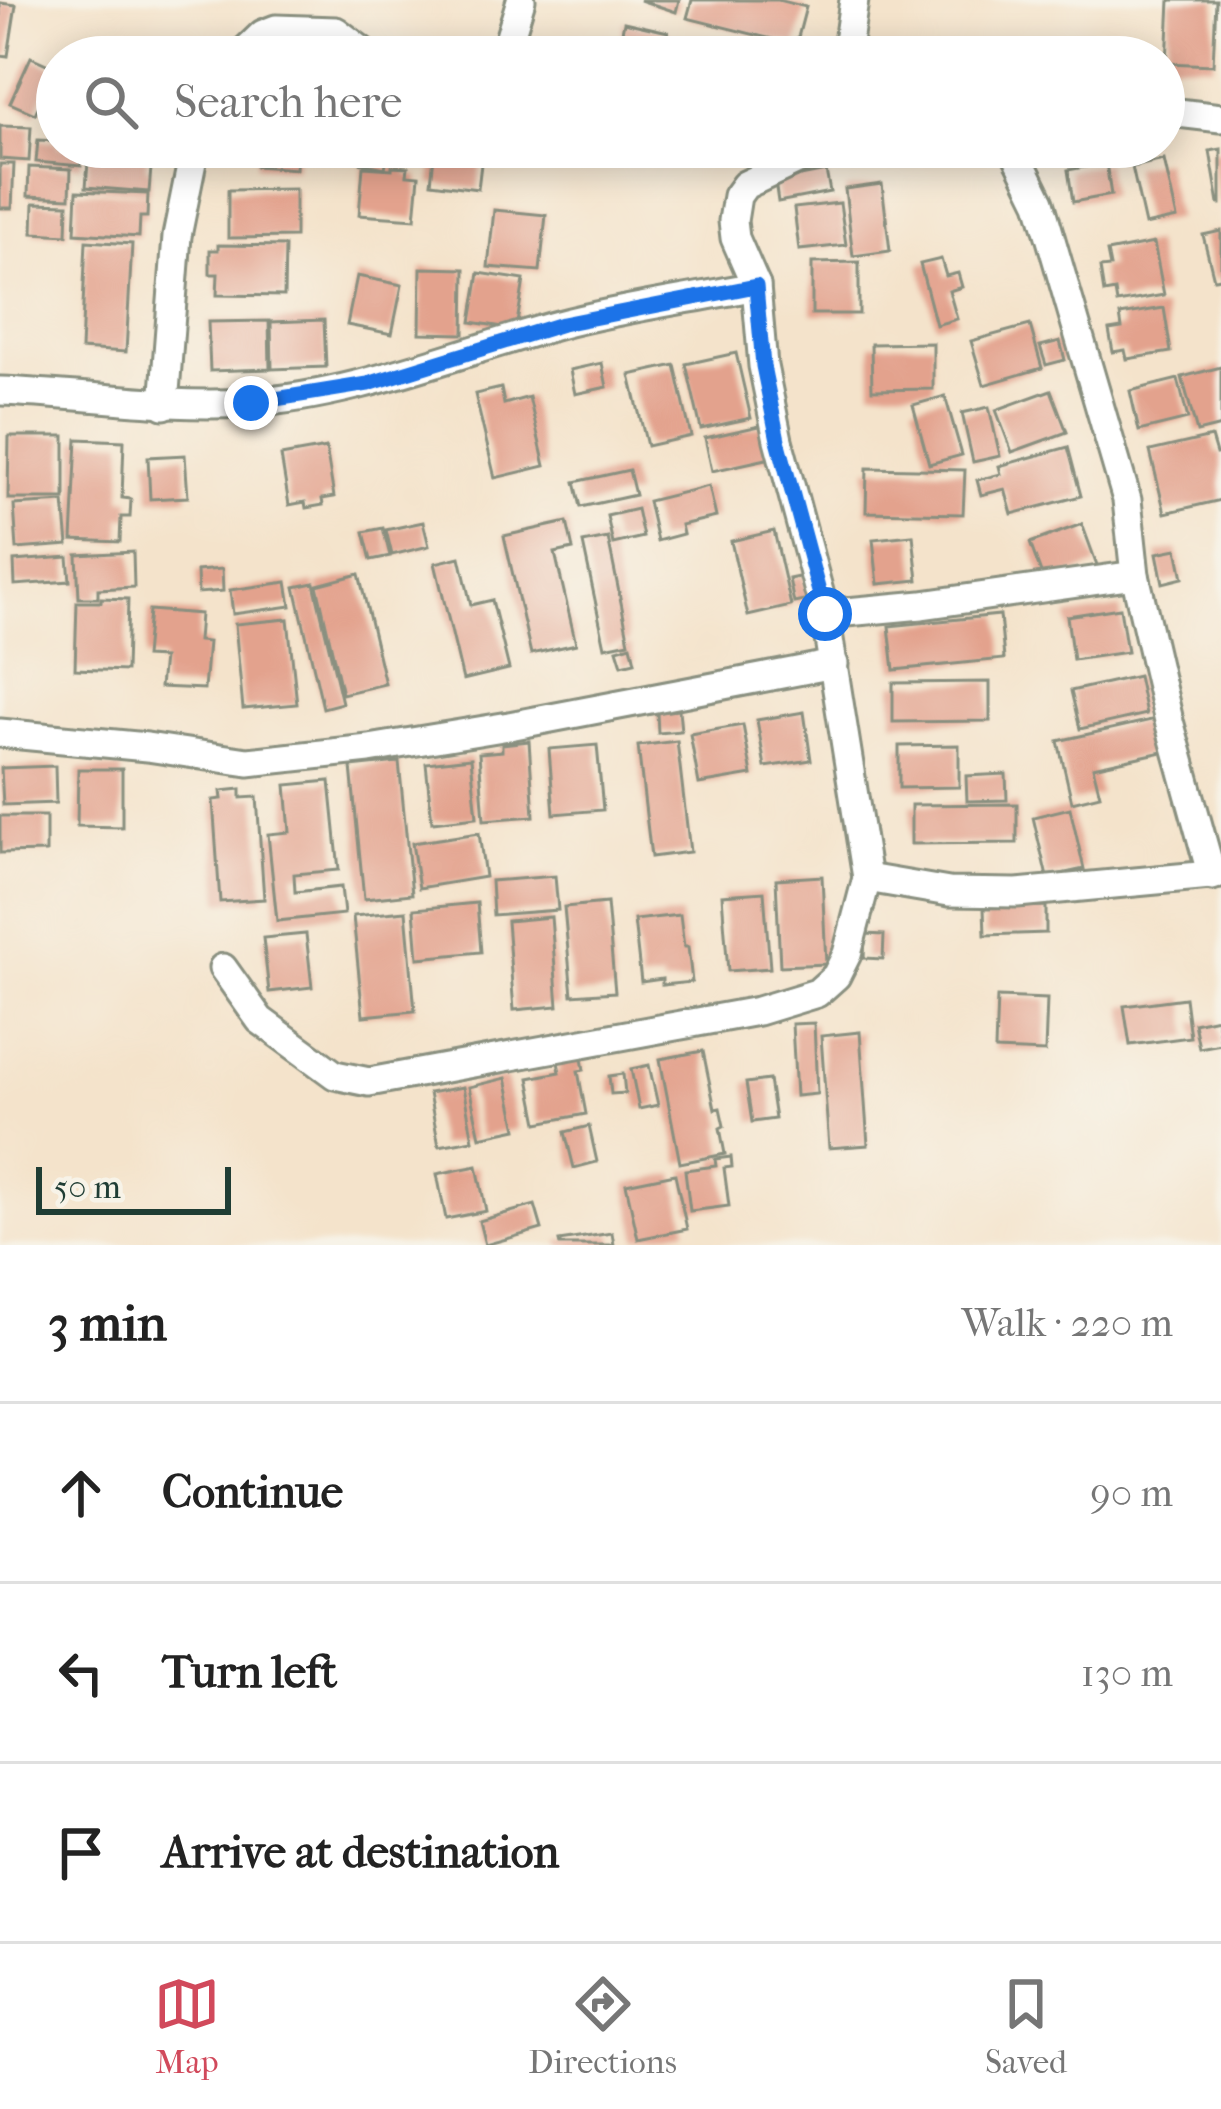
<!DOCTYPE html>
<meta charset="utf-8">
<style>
body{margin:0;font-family:"IM FELL French Canon",serif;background:#f6f6f6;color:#222}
.scale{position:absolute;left:36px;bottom:30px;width:195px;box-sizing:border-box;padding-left:12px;border:6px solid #1f3d34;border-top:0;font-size:33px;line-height:42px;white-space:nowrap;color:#1f3d34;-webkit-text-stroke:9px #f7f3e8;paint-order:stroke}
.stop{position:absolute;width:36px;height:36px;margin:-27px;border:9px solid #1a73e8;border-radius:50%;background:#fff}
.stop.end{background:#1a73e8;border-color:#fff;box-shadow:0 3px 12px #0008}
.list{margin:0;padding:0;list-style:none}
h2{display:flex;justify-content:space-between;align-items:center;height:156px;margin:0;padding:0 48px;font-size:51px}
h2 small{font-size:39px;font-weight:400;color:#767676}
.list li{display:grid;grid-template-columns:78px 1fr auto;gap:36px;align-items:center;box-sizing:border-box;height:180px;padding:0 48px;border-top:3px solid #e0e0e0}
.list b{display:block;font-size:45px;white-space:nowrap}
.list em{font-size:39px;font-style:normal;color:#767676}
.icon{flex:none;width:66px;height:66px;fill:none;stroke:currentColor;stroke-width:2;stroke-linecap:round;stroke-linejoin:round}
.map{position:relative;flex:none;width:1221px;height:1245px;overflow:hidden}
.search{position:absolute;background:#fff;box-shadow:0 6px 30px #0003;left:36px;right:36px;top:36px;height:132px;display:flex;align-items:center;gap:30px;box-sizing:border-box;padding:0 42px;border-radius:66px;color:#767676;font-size:45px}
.sheet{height:696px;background:#fff}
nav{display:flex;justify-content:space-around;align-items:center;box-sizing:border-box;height:168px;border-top:3px solid #e0e0e0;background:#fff;font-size:33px;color:#767676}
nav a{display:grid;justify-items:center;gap:6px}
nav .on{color:#d1495b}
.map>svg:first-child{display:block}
.building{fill:#e3a28d}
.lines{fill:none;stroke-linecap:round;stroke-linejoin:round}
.minor-casing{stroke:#8a9080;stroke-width:33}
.minor{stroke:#fff;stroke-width:27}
.route{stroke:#1a73e8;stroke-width:15}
</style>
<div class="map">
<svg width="1221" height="1245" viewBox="0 0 1221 1245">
<rect width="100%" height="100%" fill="#f7f3e8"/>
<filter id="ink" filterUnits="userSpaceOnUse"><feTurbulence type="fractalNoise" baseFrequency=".00833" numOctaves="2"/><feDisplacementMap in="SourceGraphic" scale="24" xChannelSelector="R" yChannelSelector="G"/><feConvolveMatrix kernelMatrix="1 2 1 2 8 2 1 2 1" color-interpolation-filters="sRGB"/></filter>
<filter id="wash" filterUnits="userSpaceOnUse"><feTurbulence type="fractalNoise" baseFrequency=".004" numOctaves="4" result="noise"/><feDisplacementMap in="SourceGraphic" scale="48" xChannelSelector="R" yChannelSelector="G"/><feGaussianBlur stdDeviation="2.7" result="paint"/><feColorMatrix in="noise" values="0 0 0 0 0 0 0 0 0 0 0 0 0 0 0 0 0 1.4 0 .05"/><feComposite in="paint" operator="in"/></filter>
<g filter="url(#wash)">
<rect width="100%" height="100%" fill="#f4e3cb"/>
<g id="blocks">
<!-- building -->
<g class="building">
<path d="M640,0H679L676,12Z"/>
<path d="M692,0H778L806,7L796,45L687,18Z"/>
<path d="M1170,0H1216L1213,65L1167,63Z"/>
<path d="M0,3L16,5L8,56L0,55Z"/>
<path d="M624,22L668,32L663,57H617Z"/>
<path d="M682,37L757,55V57H677Z"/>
<path d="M308,41L327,57H294Z"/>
<path d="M31,57L55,68L35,114L10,103Z"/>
<path d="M0,126L31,127L29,161L0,159Z"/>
<path d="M38,140L57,141V147H83L81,166L36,162Z"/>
<path d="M258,147H297L296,169L256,166Z"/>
<path d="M364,147H389L385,168L361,163Z"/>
<path d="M435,147H483L478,189L431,183Z"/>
<path d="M1221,149V204H1219L1210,151Z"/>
<path d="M89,150L147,155L146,168H151L149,192L86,187Z"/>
<path d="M1164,160L1177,218L1145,225L1132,167Z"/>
<path d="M1106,163L1111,195L1073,202L1068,170Z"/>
<path d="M0,164H14L12,208H0Z"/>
<path d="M392,166L408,167L407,175L419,176L415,219L359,215L363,167L392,169Z"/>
<path d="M29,167L71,169L70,198L28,196Z"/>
<path d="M826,171L830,192L778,202L775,181Z"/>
<path d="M882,184L890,251L853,256L845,189Z"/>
<path d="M295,189V237L228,238V190Z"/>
<path d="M77,191L148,194L147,217H140L139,237L75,233Z"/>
<path d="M34,203L68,204L67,235L33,233Z"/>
<path d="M840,203L846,245L799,250L794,208Z"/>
<path d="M494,210L546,215L540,271L488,267Z"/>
<path d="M1221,231V278L1214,279L1203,235Z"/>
<path d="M86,241L132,244L126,352L81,349Z"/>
<path d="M1154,243L1164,295L1117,303L1115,291L1104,293L1100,268L1110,267L1107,252Z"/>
<path d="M218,245L285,246L284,296L217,295L218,274H210V250H218Z"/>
<path d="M941,259L946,276L958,273L962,287L949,291L957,319L936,325L920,264Z"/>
<path d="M859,262V314H812V263Z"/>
<path d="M421,268L465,269L464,334L420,333Z"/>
<path d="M479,273L524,280L516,329L471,322Z"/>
<path d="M357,276L402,285L392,334L347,325Z"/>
<path d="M1164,308L1171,352L1127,359L1125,350L1113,352L1109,330L1122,328L1120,315Z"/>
<path d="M324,320L326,367L272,369L271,322Z"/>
<path d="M269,321L270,369L210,371L208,322Z"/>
<path d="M1030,325L1042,368L984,385L971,341Z"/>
<path d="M1060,341L1065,360L1046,365L1040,346Z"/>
<path d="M933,343V389L872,390L871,344Z"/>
<path d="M736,353L751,418L701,429L686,364Z"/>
<path d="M602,363L607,387L575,394L570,370Z"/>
<path d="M675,365L691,436L647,446L630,375Z"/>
<path d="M1221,367V426L1197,432L1182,377Z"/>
<path d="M1178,379L1188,419L1139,431L1130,391Z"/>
<path d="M501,388L504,404L529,397L545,466L495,478L475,394Z"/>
<path d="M1051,390L1067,432L1012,452L996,410Z"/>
<path d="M945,396L962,455L929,464L913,405Z"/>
<path d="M989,407L1000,456L973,462L962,413Z"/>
<path d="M764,425L771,458L712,471L705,438Z"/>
<path d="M9,436H65V499H8Z"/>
<path d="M1211,437L1216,454L1221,453V500L1165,513L1150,451Z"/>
<path d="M77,439L124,441L122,498L131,499L130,517H121L120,542L72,540Z"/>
<path d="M1068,447L1081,496L1012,514L1005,489L981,495L977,480L1001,474L999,466Z"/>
<path d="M326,448L334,497L322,499L323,505L306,508L305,502L289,505L281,456Z"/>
<path d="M185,455L188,497L150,499L148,457Z"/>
<path d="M867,468L965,470L963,514L866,512Z"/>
<path d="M629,470L635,495L581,507L575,482Z"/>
<path d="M709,486L716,517L681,525L683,534L657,541L648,501Z"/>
<path d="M64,502L68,545L17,549L14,505Z"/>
<path d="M637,509L643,537L613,544L607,516Z"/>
<path d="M423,522L429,546L392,555L386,530Z"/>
<path d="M567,522L573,549L555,553L576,644L531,654L504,536Z"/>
<path d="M1082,524L1097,565L1045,584L1030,543Z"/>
<path d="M383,528L390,556L371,560L364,532Z"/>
<path d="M774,531L791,606L748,616L731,541Z"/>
<path d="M913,535L918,580L878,584L873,539Z"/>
<path d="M608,538L629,642L605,647L583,543Z"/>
<path d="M1177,549L1183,578L1163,583L1157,553Z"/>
<path d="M133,552L134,587L98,589V598H79L77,555Z"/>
<path d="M68,557L70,581L15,585L14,561Z"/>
<path d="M460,557L471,605L492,600L509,669L463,680L435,563Z"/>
<path d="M222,569L223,591L198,593L197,571Z"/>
<path d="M359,574L385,684L342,694L317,585Z"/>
<path d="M803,576L809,600L794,603L789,579Z"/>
<path d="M287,582L291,606L233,614L230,590Z"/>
<path d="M314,583L342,703L323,708L295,587Z"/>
<path d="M101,598L128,599L126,671L75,669L77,602H101Z"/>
<path d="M1120,608L1127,652L1073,660L1067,616Z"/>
<path d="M149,610L200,614L198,641L208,642L204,689L160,687L163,658L145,657Z"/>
<path d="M1000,615L1004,659L894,670L889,626Z"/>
<path d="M288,619L297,704L243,709L235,624Z"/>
<path d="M631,645L635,662L622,665L617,649Z"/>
<path d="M1138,676L1146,714L1080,729L1071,691Z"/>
<path d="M990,682V721L893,722V683Z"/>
<path d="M679,710L681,731L658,733L657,712Z"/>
<path d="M804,712L811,760L765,767L757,720Z"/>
<path d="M1160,718L1167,751L1093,767L1100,795L1072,802L1058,741Z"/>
<path d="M743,725L752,775L699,784L690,734Z"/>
<path d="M529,741L534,816L484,820L479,753L502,751V744Z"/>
<path d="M677,741L690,852L651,857L638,746Z"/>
<path d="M597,745L603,810L554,814L549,749Z"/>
<path d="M959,745V787L899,788V746Z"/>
<path d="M471,758L477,817L432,822L426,763Z"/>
<path d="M399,762L412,894L364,899L351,767Z"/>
<path d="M55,766L56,803L3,805L1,768Z"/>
<path d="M78,769H122V827L77,826Z"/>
<path d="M1006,774L1007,800L967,801L966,776Z"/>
<path d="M330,781L339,870L294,874L295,892L341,887L344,914L277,921L268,834L290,832L286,785Z"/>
<path d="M241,789V798L257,797L264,899L220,902L213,800L222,799L221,791Z"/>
<path d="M1017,804V843L911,844V805Z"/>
<path d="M1070,808L1084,869L1047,877L1033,817Z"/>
<path d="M0,816H46V852L0,853Z"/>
<path d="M479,833L485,877L419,888L412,843Z"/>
<path d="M555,876L558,910L493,915L491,881Z"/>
<path d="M822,876L826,964L780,966L776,879Z"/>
<path d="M764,892L770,968L728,971L722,895Z"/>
<path d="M477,903L481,952L418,958L414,909Z"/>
<path d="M607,903L615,992L572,995L564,907Z"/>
<path d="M1046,906V933L985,935L984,908Z"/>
<path d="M406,911L415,1011L363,1016L353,916Z"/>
<path d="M680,915L684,947H688L692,982L662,985V979L641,982L634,920Z"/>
<path d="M551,917L558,1006L514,1010L507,921Z"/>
<path d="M306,934L312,987L269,992L263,938Z"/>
<path d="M865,934L884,935L883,959L864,958Z"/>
<path d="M997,997L1047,999L1045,1052L995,1050Z"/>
<path d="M1185,998L1190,1037L1130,1045L1124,1006Z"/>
<path d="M1217,1018L1221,1044L1199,1048L1194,1023Z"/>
<path d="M814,1023L817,1094L796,1096L792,1024Z"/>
<path d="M860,1032L868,1145L829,1148L821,1036Z"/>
<path d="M703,1051L715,1109L720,1108L724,1126L720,1128L725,1154L680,1163L660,1059Z"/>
<path d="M581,1053L584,1070L578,1071L586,1114L538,1123L529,1078L560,1072L557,1057Z"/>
<path d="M649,1065L658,1105L639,1109L631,1069Z"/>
<path d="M623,1074L625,1093L611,1094L609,1076Z"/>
<path d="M506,1078L517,1129L480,1137L469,1087Z"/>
<path d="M769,1080L775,1119L752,1122L746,1083Z"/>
<path d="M463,1087L473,1140L439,1146L429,1093Z"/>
<path d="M589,1126L597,1162L574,1168L565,1132Z"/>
<path d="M731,1157L732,1167L724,1168L729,1206L690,1211L685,1170L716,1166L715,1159Z"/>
<path d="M477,1166L486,1211L446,1219L437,1174Z"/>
<path d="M675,1174L687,1229L638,1239L626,1184Z"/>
<path d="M535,1205L542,1229L485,1245L479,1221Z"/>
<path d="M612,1233L614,1245H560L559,1241Z"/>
</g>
</g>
</g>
<g filter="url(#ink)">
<use href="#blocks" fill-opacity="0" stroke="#8a9080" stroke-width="3"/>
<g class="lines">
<defs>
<g id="minor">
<path d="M239,57L263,34L276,29L336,31L370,57"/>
<path d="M504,57L521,0"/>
<path d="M846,57L854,0"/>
<path d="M1164,117L1178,113L1221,118"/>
<path d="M1013,147L1040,202L1127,500L1135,575L1169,721L1212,876"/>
<path d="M0,391C83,394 164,408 247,403C355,396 455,353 558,325C622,308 691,299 756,286"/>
<path d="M164,405L177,236L195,147"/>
<path d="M825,614L922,605L1135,575"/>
<path d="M0,733L147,747L248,762L369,749L509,726L834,664"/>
<path d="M867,878L949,892L1017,893L1221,874"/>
<path d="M223,968L260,1020L335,1075L369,1082L758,1011L817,993L836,976L847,954L867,878L825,614L778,440L763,366L756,286L735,238L733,221L737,196L745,185L825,147"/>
</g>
</defs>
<!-- minor casing -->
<use href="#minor" class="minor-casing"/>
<!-- minor -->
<use href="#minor" class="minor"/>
</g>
</g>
<g class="lines" filter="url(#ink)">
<!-- route -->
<path class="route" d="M251,403L368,384L562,324L756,286L763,366L778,440L825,614"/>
</g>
</svg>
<div class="scale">50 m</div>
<div class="stop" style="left:825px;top:614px"></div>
<div class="stop end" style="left:251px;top:403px"></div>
<div class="search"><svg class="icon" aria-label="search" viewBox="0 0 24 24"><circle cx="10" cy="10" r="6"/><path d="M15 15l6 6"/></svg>Search here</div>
</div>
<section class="sheet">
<h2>3 min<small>Walk · 220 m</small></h2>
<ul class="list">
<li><svg class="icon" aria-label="ahead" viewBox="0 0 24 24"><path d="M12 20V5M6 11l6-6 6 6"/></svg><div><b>Continue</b></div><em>90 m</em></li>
<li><svg class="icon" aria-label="left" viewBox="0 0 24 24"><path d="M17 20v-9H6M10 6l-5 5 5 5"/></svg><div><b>Turn left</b></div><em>130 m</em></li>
<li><svg class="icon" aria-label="arrive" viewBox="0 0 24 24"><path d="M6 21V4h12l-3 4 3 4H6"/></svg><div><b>Arrive at destination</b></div></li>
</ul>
</section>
<nav>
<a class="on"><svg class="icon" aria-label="map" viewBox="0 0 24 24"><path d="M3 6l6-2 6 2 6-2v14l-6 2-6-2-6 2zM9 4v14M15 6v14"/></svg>Map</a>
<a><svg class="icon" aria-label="directions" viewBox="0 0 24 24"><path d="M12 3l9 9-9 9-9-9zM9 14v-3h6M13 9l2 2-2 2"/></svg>Directions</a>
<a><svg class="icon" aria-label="saved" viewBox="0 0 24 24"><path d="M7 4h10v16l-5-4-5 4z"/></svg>Saved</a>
</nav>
